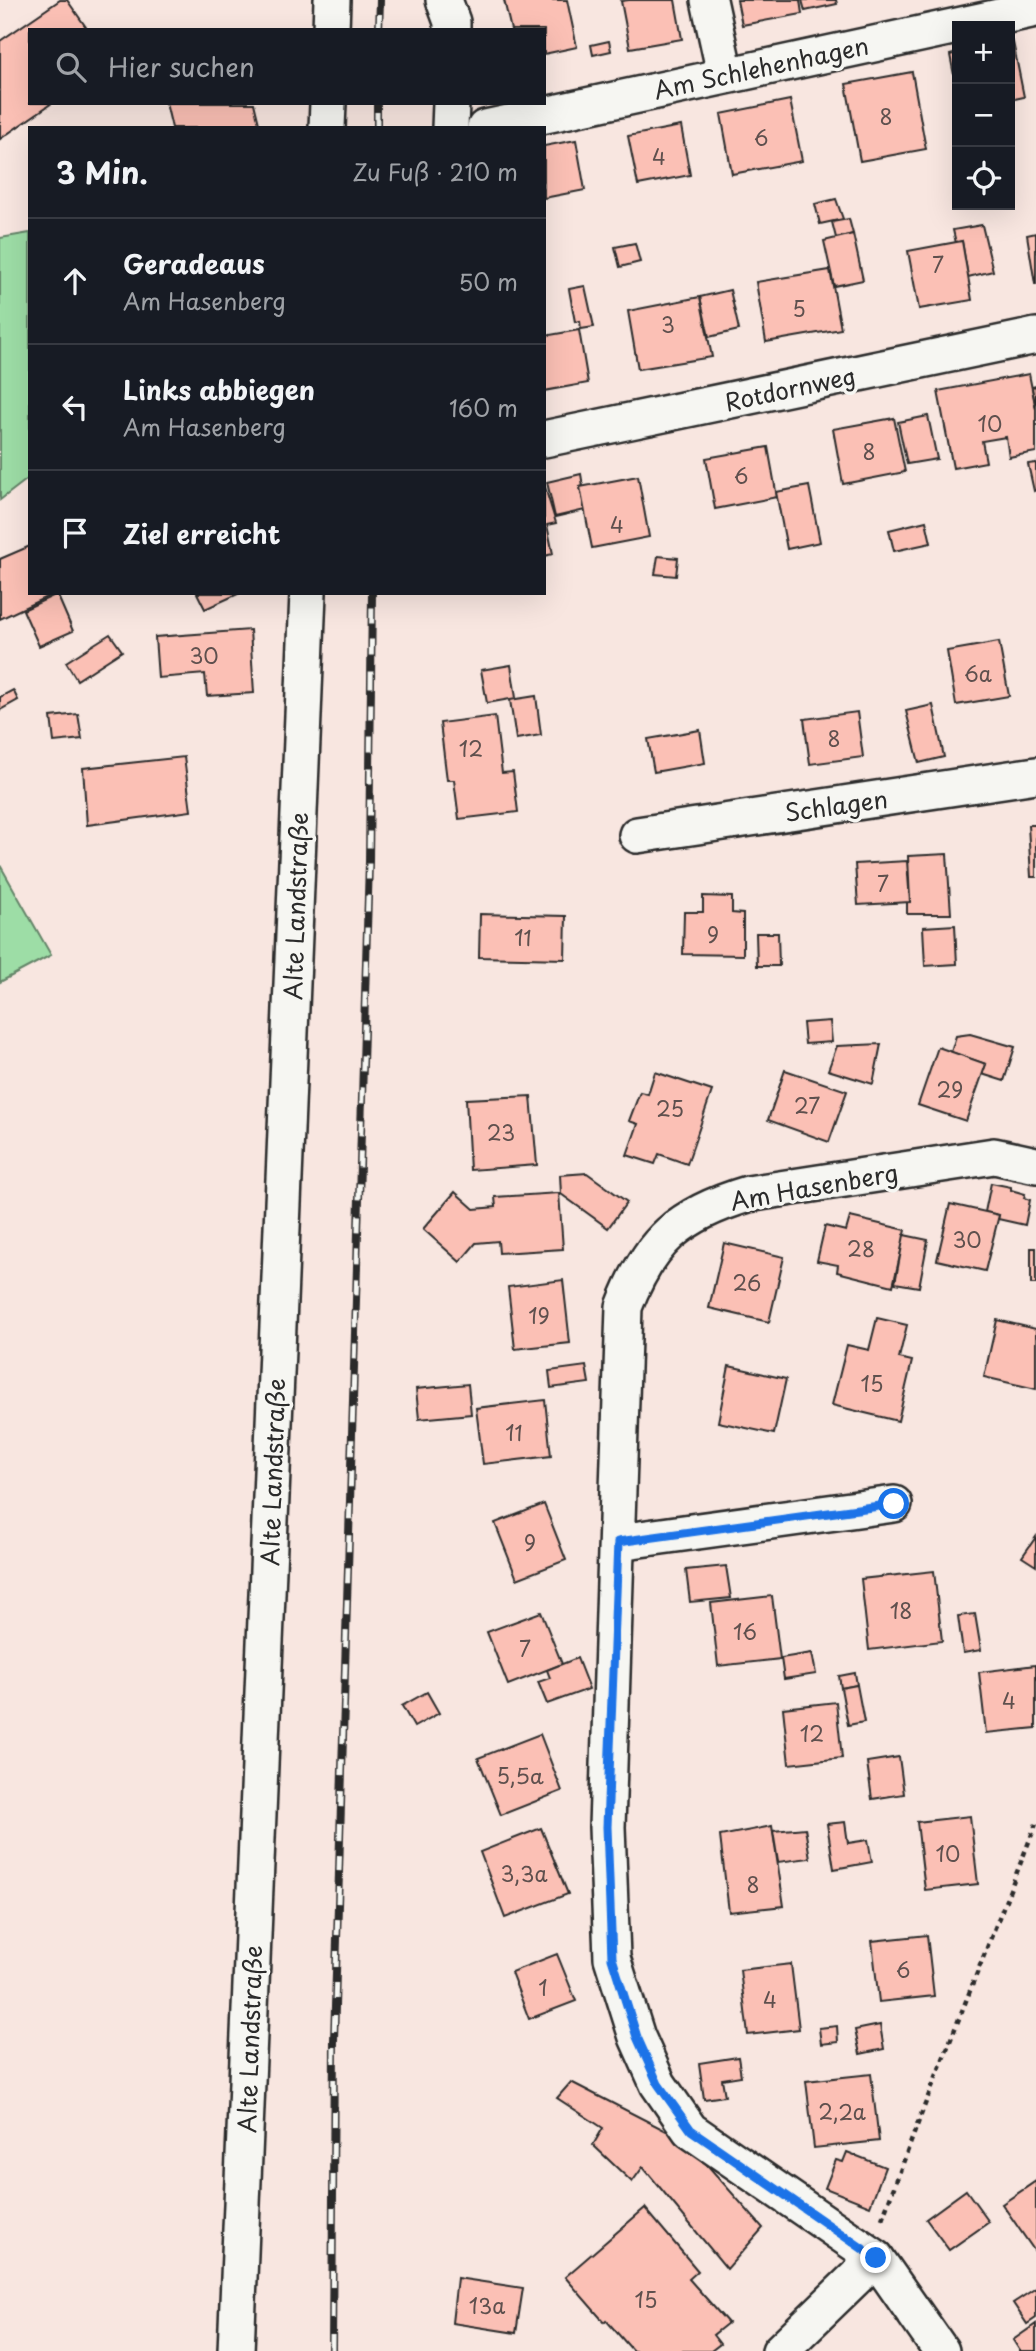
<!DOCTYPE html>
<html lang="de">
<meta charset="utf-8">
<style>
body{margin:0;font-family:"Playpen Sans",sans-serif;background:#242831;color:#f1f3f6}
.controls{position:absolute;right:21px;top:21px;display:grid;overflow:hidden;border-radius:0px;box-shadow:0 7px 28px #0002}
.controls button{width:63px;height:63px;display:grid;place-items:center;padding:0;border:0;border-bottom:2px solid #363941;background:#171b24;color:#f1f3f6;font:35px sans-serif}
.stop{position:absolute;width:21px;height:21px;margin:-16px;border:5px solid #1a73e8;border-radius:50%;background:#fff}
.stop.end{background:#1a73e8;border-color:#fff;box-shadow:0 2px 7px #0008}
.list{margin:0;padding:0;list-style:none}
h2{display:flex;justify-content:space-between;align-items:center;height:91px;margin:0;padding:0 28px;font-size:30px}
h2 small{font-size:23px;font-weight:400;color:#9ea1a6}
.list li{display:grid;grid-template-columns:46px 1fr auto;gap:21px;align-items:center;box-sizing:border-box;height:126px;padding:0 28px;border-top:2px solid #363941}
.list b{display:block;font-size:26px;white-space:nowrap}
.list p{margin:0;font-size:23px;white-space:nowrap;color:#9ea1a6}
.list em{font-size:23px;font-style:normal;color:#9ea1a6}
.icon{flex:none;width:38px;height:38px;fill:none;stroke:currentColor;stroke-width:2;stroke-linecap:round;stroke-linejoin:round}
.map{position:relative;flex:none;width:1036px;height:2351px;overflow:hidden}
.search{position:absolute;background:#171b24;box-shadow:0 7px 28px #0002;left:28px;top:28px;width:518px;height:77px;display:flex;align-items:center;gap:18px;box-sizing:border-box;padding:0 24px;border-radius:0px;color:#9ea1a6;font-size:26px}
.panel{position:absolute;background:#171b24;box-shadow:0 7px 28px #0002;left:28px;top:126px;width:518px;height:469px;border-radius:0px}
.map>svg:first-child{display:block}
.green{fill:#9ddda6;stroke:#648468;stroke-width:2}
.building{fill:#fbc0b5;stroke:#2b2b2b;stroke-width:2}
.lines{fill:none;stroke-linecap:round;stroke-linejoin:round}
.minor-casing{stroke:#2b2b2b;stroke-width:40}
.path{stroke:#2b2b2b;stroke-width:4.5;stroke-dasharray:5 5;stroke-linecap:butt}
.minor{stroke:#f6f6f2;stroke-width:35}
.rail-casing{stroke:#2b2b2b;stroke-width:8}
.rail{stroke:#f6f6f2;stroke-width:5;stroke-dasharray:16;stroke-linecap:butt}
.route{stroke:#1a73e8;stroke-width:9}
.labels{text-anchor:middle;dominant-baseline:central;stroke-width:7;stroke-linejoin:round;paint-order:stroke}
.number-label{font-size:21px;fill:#5f504e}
.street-label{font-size:24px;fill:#2b2b2b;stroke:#f6f6f2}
</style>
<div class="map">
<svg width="1036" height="2351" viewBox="0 0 1036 2351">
<rect width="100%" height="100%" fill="#f8e6e0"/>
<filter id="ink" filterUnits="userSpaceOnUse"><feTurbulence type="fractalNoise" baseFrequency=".0143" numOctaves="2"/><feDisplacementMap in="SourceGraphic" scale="14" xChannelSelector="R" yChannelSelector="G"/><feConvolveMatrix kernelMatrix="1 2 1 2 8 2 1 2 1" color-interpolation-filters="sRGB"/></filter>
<g filter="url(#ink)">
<!-- green -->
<g class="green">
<path d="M30,233V477L0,500V238Z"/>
<path d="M0,865L51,955L0,982Z"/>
</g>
<!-- building -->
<g class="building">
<path d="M60,0H67L88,30H30V103H52L0,139V41Z"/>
<path d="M504,0H567L577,47L544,54V30H511Z"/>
<path d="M629,0H675L682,39L630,48L621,1Z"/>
<path d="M737,0H800L802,14L742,25Z"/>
<path d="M802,0H836L837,4L805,11Z"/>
<path d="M609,41L611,51L593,55L591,45Z"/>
<path d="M1013,42L1024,97L1010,100V43Z"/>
<path d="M957,53V90L950,55Z"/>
<path d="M912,72L926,149L860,161L846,84Z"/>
<path d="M790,100L802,161L732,174L721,114Z"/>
<path d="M166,103H254L260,128H172Z"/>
<path d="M681,126L690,175L638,185L628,136Z"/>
<path d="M576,140L585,190L544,198V146Z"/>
<path d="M836,199L843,219L820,224L815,204Z"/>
<path d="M849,219L853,234L836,238L832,222Z"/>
<path d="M982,225L993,271L968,277L962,241L956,243L953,230Z"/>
<path d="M1036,233V284H1035L1027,235Z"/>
<path d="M853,234L863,280L834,286L824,241Z"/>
<path d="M962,241L972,300L919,309L908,251Z"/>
<path d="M635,243L640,262L620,267L615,247Z"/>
<path d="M830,270L841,329L766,342L756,282Z"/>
<path d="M585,286L594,327L581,329L580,321L575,322L569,289Z"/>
<path d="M730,290L739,330L709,337L700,297Z"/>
<path d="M700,297L712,357L638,369L628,311Z"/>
<path d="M579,330L588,383L544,391V336Z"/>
<path d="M1029,374L1036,409V452L1009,457L1006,437L982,441L986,462L953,468L938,391Z"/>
<path d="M1036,386V409L1032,387Z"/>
<path d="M928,416L937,459L907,464L898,422Z"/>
<path d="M894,418L905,472L843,484L833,429Z"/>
<path d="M768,447L777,497L715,509L706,458Z"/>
<path d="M1036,463V490L1034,491L1028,464Z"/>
<path d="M581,474L583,486L580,487L585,510L555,517L547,482Z"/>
<path d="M638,476L649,537L592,548L580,487Z"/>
<path d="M544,484L556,523L547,525L553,554L544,556Z"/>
<path d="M809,486L820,542L787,549L776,492Z"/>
<path d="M926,521L931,543L894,551L889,530Z"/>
<path d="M30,546V593H55L0,619V559Z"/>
<path d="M658,556L678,558L676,576L655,574Z"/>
<path d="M197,593H240L205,609Z"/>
<path d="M57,594L73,631L39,646L23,610Z"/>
<path d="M250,630L254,693L207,696L205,674L158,678L155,637Z"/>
<path d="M110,634L122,651L77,680L66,662Z"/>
<path d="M999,642L1009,696L956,705L947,651Z"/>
<path d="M511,665L516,698L487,703L481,670Z"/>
<path d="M13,690L18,700L0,710V697Z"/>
<path d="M536,696L541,735L516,739L510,700Z"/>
<path d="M933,705L944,757L919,763L906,711Z"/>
<path d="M857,712L863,757L810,764L804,719Z"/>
<path d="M78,714L82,739L54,742L51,717Z"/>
<path d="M495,716L502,773L513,772L518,812L459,819L454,780H447L440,723Z"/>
<path d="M700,730L705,763L654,772L648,739Z"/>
<path d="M184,757L191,811L87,825L83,768Z"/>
<path d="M1028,825H1036V877H1031Z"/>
<path d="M947,854L951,914H907V902H910L908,856Z"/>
<path d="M907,861L910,902L858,905L855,864Z"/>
<path d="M703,896L732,897V913L743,914V955L683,954L684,912H703Z"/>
<path d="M480,914L566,916L565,959L479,957Z"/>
<path d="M955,925L957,964L925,966L923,927Z"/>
<path d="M756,933H778L779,966H757Z"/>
<path d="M830,1021L832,1042L805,1044L803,1023Z"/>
<path d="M970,1034L1015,1047L1004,1081L982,1074L986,1064L951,1052L956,1036Z"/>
<path d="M881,1044L873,1084L828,1070L837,1046Z"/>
<path d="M938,1047L986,1064L966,1121L918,1105Z"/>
<path d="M785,1070L847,1091L829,1142L768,1120Z"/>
<path d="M655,1072L712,1091L687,1164L659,1154L655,1164L627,1155L638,1124L629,1121L640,1092L648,1094Z"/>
<path d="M531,1096L537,1165L470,1170L466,1099Z"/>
<path d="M587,1173L627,1202L608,1228L561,1194L560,1175Z"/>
<path d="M991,1183L1011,1187V1190L1025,1194L1024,1198L1030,1200L1025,1225L998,1219L999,1215L985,1212Z"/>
<path d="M455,1192L474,1209L496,1207L495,1197L559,1193L563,1249L499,1253L498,1241L476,1243L460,1262L423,1229Z"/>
<path d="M950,1204L999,1215L985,1271L937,1260Z"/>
<path d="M850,1217L906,1230L893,1286L837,1272L838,1265L817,1261L825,1226L846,1231Z"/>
<path d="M904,1235L928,1240L919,1287L895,1283Z"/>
<path d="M724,1243L784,1257L769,1322L709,1308Z"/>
<rect x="1031" y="1248" width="5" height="36"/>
<path d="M563,1280L570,1343L515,1349L508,1287Z"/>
<path d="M877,1318L907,1325L899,1358L912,1361L898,1421L832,1405L847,1345L869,1350Z"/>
<path d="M997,1320L1036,1329V1389L984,1377Z"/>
<path d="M586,1366L589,1383L551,1388L549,1371Z"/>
<path d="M729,1366L786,1379L774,1434L718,1422Z"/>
<path d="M468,1384L471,1414L419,1419L416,1389Z"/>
<path d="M545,1400L551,1456L483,1464L476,1408Z"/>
<path d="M544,1504L566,1560L517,1579L495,1523Z"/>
<path d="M1036,1537V1566L1022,1557Z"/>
<path d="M726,1566L731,1598L690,1602L686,1570Z"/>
<path d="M934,1571L942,1641L869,1650L861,1579Z"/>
<path d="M772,1596L780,1659L718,1666L711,1603Z"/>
<path d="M541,1612L562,1664L508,1685L487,1632Z"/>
<path d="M975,1614L981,1650L963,1653L958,1616Z"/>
<path d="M812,1653L816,1674L784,1679L781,1658Z"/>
<path d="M577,1658L589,1689L547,1704L538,1682L550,1678L547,1670Z"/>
<path d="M1036,1665V1728L986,1733L979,1672Z"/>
<path d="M855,1673L857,1685L841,1688L839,1676Z"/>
<path d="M857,1685L864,1722L848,1725L841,1688Z"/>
<path d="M427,1692L439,1713L414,1727L402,1706Z"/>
<path d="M836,1702L842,1758L789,1764L783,1708Z"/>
<path d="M540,1734L562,1791L501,1815L478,1758Z"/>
<path d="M899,1757L904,1794L872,1799L867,1762Z"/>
<path d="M970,1816L978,1884L925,1890L917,1822Z"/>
<path d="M845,1822L848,1843L868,1840L872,1862L834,1869L827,1824Z"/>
<path d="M772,1826L784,1906L729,1912L720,1836Z"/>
<path d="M541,1828L568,1894L505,1918L480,1852Z"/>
<path d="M805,1828L810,1858L778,1862L773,1831Z"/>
<path d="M927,1935L934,1996L879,2002L872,1941Z"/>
<path d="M557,1954L576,2001L529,2019L511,1972Z"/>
<path d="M791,1964L799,2029L748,2035L740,1970Z"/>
<path d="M880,2025L884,2049L860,2054L855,2030Z"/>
<path d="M837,2026L838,2042L821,2044L819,2028Z"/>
<path d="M738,2057L741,2076L722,2079L725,2096L704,2099L699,2063Z"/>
<path d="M871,2074L879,2141L814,2148L806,2081Z"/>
<path d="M571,2082L686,2141L763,2228L727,2269L643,2167L632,2182L593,2145L603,2128L557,2098Z"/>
<path d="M847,2152L885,2167L870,2206L825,2188L836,2160L843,2162Z"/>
<path d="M1036,2181V2253L1002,2204Z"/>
<path d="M966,2190L989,2222L949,2250L926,2219Z"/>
<path d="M645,2208L698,2271L689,2279L728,2323L713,2335L720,2344L711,2351H633L606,2320L604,2322L565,2277Z"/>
<path d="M457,2278L523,2288L516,2333L452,2323Z"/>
<path d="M1036,2288V2318L1027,2324L1013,2303Z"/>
<path d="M1036,2324V2351H1020L1013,2340Z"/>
</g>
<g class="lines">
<defs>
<g id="minor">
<path d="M444,0L452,22V30"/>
<path d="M709,0L725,74"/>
<path d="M331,30L332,0"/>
<path d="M327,128L328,103"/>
<path d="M450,128L451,103"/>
<path d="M485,128L1036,9"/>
<path d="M544,439L1036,336"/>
<path d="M637,835L1036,775"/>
<path d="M618,1542L894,1504"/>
<path d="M236,2351L308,593"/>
<path d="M780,2351L876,2258"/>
<path d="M941,2351L876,2258L690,2130L658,2084L637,2037L612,1958L607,1827L624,1307C649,1241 680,1214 748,1194L994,1156L1036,1165"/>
</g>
</defs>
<!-- minor casing -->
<use href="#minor" class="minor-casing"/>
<!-- path -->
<path class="path" d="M882,2219L924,2107L1036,1824"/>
<!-- minor -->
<use href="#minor" class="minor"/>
<defs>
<g id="rail">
<path d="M379,30L380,0"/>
<path d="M377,128V103"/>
<path d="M332,2351L334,2040L369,862L372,593"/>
</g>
</defs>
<!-- rail casing -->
<use href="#rail" class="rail-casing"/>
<!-- rail -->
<use href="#rail" class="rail"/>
</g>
</g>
<g class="lines" filter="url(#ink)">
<!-- route -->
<path class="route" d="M876,2258L691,2130L658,2084L637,2037L612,1958L607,1827L618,1542L894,1504"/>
</g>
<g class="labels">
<!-- number labels -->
<g class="number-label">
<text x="886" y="116">8</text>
<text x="761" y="137">6</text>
<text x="659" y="156">4</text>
<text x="938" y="264">7</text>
<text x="799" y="308">5</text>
<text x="668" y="324">3</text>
<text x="990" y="423">10</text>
<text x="869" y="451">8</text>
<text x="741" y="475">6</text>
<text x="617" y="524">4</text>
<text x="204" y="655">30</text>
<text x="978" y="673">6a</text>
<text x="834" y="738">8</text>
<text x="471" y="748">12</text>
<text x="883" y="883">7</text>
<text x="713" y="934">9</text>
<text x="523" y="937">11</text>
<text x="950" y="1089">29</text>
<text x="807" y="1105">27</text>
<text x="670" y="1108">25</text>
<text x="501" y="1132">23</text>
<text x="967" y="1239">30</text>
<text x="861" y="1248">28</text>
<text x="747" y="1282">26</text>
<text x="539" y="1315">19</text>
<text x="872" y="1383">15</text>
<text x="514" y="1432">11</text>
<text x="530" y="1542">9</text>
<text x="901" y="1610">18</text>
<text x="745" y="1631">16</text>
<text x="525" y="1648">7</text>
<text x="1009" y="1700">4</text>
<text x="812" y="1733">12</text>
<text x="520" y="1775">5,5a</text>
<text x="948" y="1853">10</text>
<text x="524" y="1873">3,3a</text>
<text x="753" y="1884">8</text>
<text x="903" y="1969">6</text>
<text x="543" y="1987">1</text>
<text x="770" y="1999">4</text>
<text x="842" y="2111">2,2a</text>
<text x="646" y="2299">15</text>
<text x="487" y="2305">13a</text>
</g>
<!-- street labels -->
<g class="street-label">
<text transform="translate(761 67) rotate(-12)">Am Schlehenhagen</text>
<text transform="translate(790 388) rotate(-12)">Rotdornweg</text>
<text transform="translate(836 805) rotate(-8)">Schlagen</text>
<text transform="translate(295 906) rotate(-88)">Alte Landstraße</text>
<text transform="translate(814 1186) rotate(-10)">Am Hasenberg</text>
<text transform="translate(272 1472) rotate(-88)">Alte Landstraße</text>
<text transform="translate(249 2039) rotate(-88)">Alte Landstraße</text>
</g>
</g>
</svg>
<div class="controls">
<button>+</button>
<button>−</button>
<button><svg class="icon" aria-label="locate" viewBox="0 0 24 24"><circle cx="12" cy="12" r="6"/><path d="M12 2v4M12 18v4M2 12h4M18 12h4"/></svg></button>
</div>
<div class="stop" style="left:894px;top:1504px"></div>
<div class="stop end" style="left:876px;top:2258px"></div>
<div class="search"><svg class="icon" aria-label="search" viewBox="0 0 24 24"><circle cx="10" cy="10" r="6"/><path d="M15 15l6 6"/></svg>Hier suchen</div>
<section class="panel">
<h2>3 Min.<small>Zu Fuß · 210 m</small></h2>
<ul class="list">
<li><svg class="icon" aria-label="ahead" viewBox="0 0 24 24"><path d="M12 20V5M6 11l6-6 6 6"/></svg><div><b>Geradeaus</b><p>Am Hasenberg</p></div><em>50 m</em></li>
<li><svg class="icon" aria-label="left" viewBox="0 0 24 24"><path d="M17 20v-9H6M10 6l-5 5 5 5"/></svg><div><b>Links abbiegen</b><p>Am Hasenberg</p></div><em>160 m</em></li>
<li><svg class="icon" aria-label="arrive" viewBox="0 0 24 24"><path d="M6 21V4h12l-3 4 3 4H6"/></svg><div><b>Ziel erreicht</b></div></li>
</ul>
</section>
</div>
